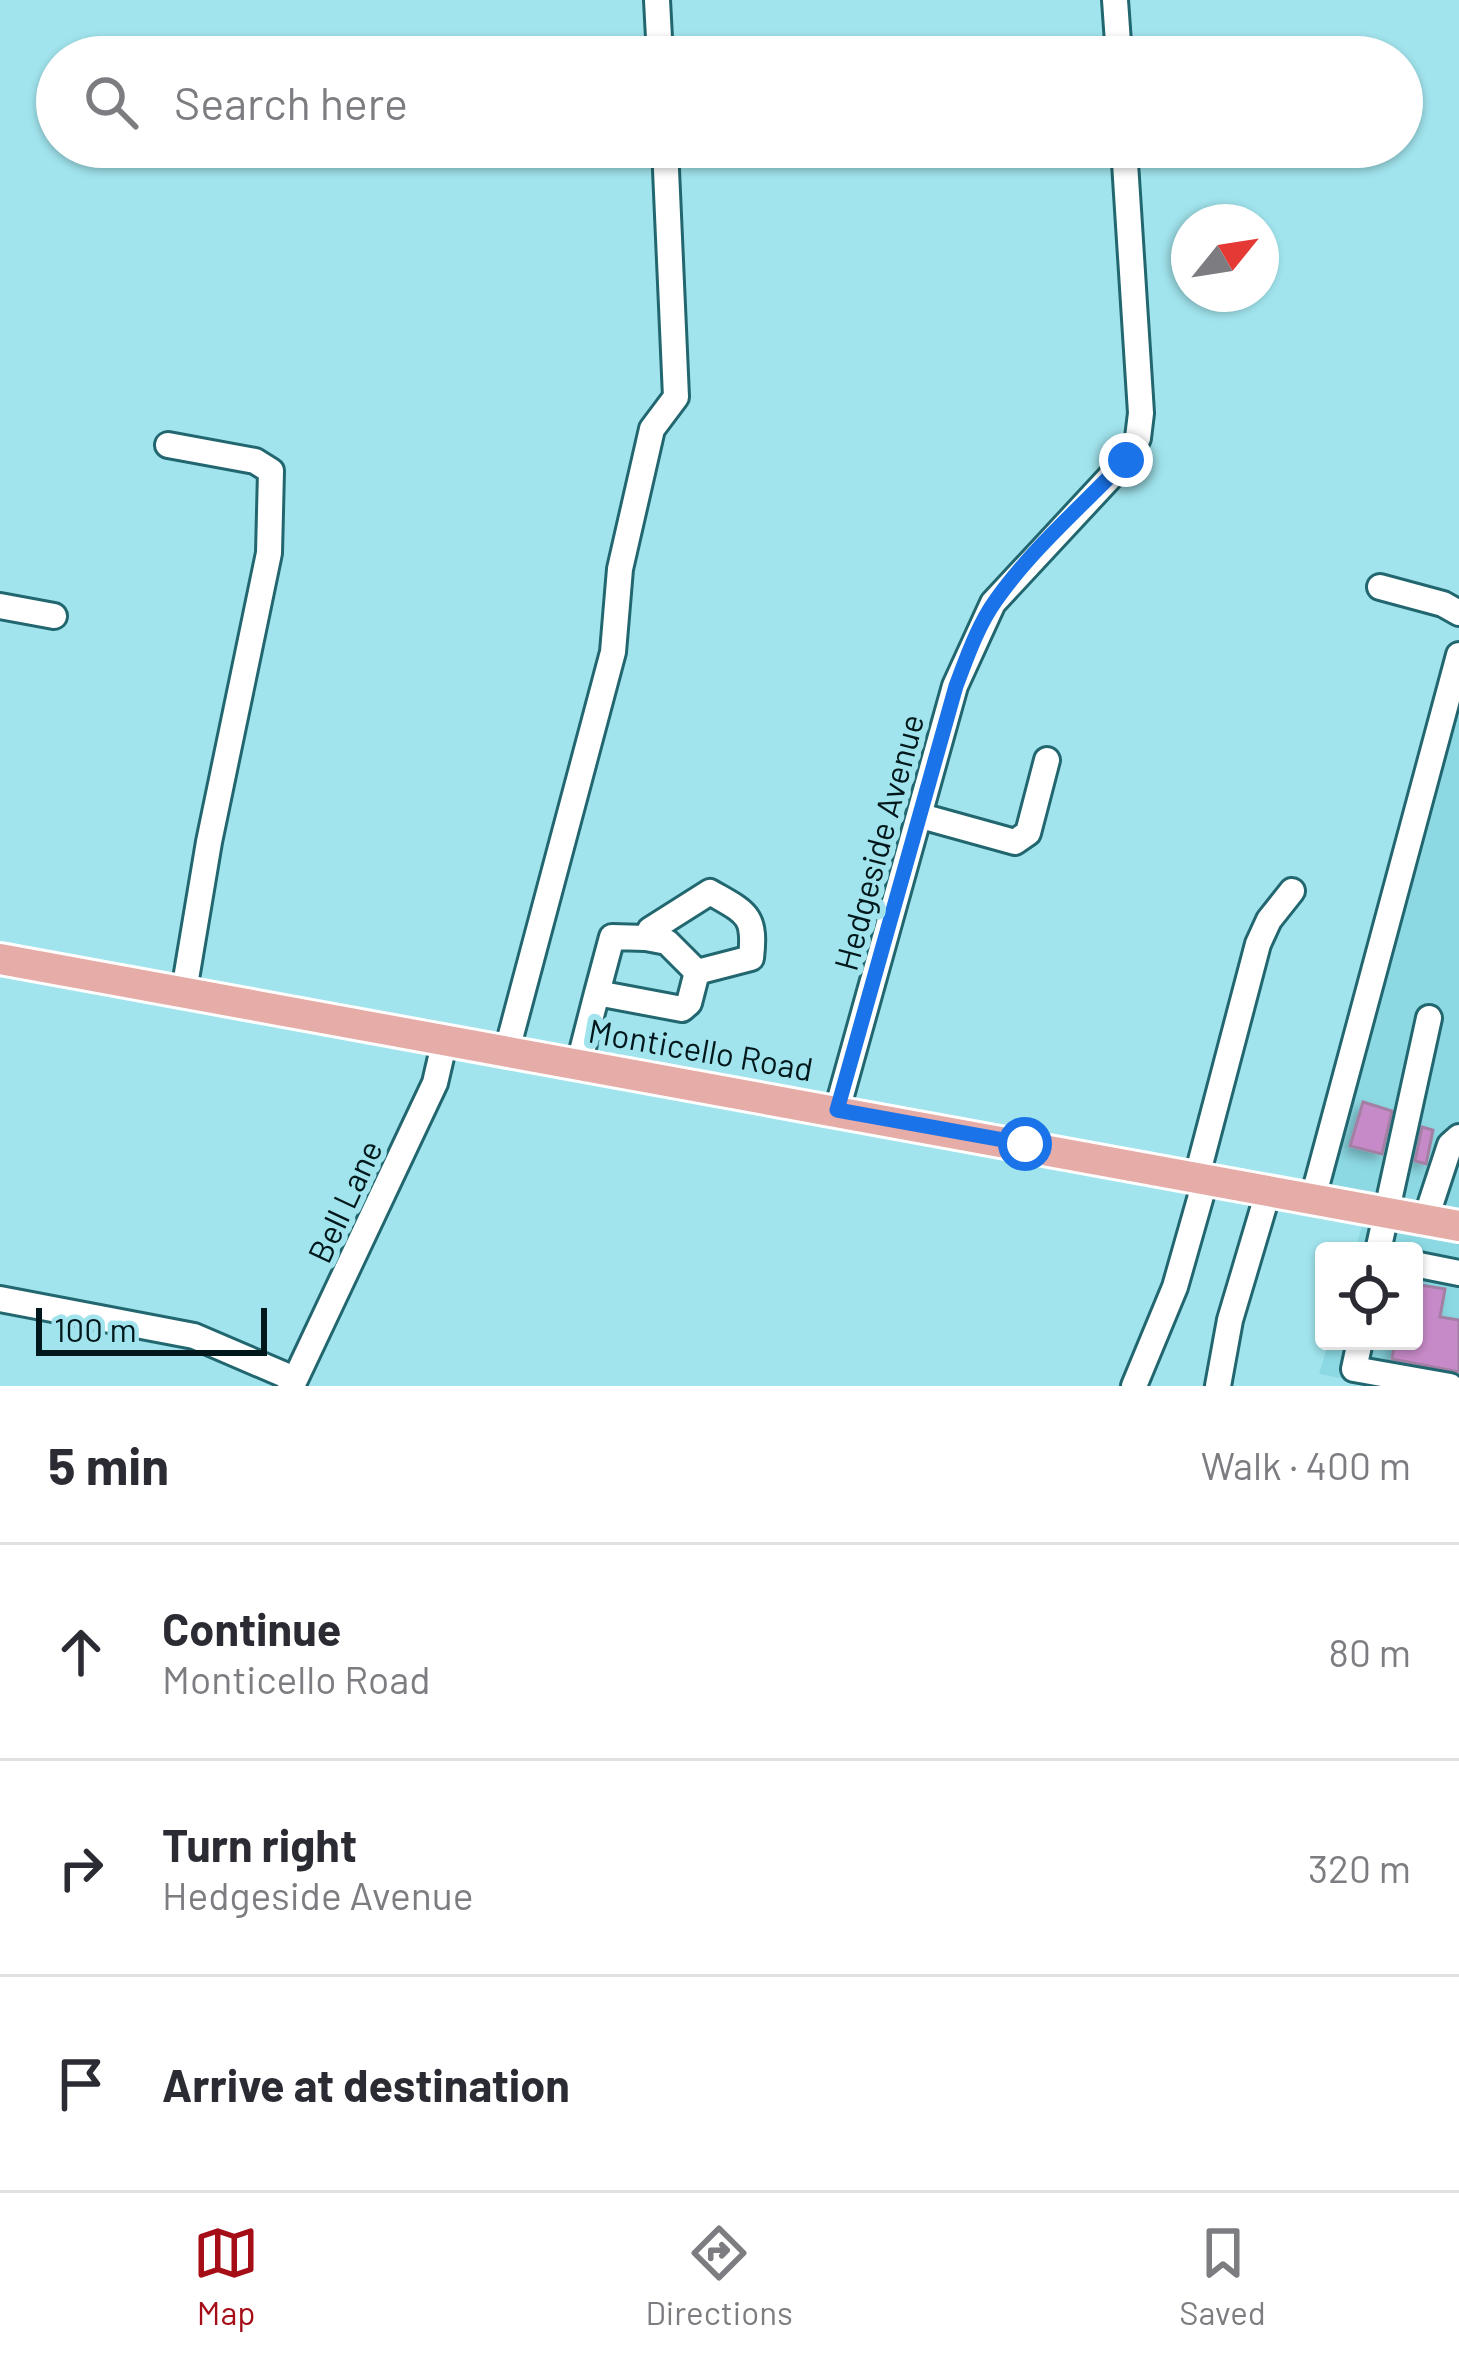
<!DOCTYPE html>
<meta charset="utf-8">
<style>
body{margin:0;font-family:Barlow,sans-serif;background:#f7f7f7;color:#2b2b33}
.controls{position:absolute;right:36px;bottom:36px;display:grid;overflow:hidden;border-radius:12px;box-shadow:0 3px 9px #0004}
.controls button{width:108px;height:108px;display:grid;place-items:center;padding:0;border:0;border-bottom:3px solid #e1e1e2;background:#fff;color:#2b2b33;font:60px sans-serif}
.compass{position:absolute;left:1171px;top:204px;width:108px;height:108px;border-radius:50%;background:#fff;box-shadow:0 3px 9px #0004;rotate:60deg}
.scale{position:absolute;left:36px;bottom:30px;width:231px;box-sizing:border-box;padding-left:12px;border:6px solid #00181b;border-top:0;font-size:33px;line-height:42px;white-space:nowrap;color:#00181b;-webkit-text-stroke:9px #a1e4ed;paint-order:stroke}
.stop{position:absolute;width:36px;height:36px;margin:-27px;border:9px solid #1a73e8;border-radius:50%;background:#fff}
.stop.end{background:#1a73e8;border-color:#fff;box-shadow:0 3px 12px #0008}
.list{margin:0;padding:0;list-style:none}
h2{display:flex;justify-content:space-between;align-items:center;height:156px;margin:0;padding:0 48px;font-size:51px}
h2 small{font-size:39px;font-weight:400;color:#7c7c81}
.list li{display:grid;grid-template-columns:78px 1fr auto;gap:36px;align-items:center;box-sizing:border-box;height:216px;padding:0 48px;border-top:3px solid #e1e1e2}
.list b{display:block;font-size:45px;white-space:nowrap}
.list p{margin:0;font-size:39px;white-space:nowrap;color:#7c7c81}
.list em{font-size:39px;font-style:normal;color:#7c7c81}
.icon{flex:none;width:66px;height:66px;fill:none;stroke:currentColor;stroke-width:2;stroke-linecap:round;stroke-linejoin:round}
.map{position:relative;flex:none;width:1459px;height:1386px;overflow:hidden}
.search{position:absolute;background:#fff;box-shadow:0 3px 9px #0004;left:36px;right:36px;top:36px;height:132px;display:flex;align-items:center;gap:30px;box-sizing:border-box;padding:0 42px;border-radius:66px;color:#7c7c81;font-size:45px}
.sheet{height:804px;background:#fff}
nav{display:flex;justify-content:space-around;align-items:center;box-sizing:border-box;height:168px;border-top:3px solid #e1e1e2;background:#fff;font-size:33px;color:#7c7c81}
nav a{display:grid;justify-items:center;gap:6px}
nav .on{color:#a50e17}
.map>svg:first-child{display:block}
.built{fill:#8cd9e4}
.building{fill:#c78ac8;stroke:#a37fa3;stroke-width:3;filter:url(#shadow)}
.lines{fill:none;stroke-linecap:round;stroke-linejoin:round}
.minor-casing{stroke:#22676f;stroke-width:30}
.major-casing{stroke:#fff;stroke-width:36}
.minor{stroke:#fff;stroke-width:24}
.major{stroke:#e6aca7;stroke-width:30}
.route{stroke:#1a73e8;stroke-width:15}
.labels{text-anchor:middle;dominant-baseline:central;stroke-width:12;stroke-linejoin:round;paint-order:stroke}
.street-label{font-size:33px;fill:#00181b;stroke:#a1e4ed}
</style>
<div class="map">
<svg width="1459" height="1386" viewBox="0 0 1459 1386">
<defs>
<filter id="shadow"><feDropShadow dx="-5.5" dy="5.5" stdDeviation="6" flood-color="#0004"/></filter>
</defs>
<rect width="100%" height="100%" fill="#a1e4ed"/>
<!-- built -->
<g class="built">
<path d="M1454,715L1459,716V1208L1332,1185Z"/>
<path d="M1365,1215L1459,1233V1386H1381L1319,1374L1329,1341H1414V1251H1355Z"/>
</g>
<!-- building -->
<g class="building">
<path d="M1363,1102L1392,1111L1382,1154L1350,1146Z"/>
<path d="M1422,1127L1433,1130L1426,1164L1415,1161Z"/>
<path d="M1414,1284L1445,1289L1440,1317L1459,1320V1372L1392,1359L1395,1341H1414Z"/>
</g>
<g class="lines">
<defs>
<g id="minor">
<path d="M657,0L660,57"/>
<path d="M1115,0L1119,57"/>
<path d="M168,445L255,461L271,471L269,553L209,842L184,991"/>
<path d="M1380,587L1443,604L1459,613"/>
<path d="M0,606L54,616"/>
<path d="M921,816L1015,842L1028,833L1047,760"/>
<path d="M646,938L667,942L697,972"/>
<path d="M507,1050L613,652L620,569L652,429L676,397L665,147"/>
<path d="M579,1063L597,993L682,1009L689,1003L697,972L751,958C756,914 746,913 710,892L650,930L646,938L612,937L597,993"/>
<path d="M837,1110L955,686L993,603L1126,460L1138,438L1141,413L1124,147"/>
<path d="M1197,1176L1258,944L1269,920L1292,891"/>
<path d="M1313,1198L1459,655"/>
<path d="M1426,1218L1450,1145L1459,1137"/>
<path d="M1378,1251L1429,1018"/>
<path d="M1414,1264L1459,1273"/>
<path d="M0,1299L194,1336L285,1375L293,1384"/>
<path d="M1360,1341L1354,1369L1450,1386"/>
<path d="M292,1386L435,1083L445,1040"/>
<path d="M1134,1386L1175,1287L1206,1178"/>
<path d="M1218,1386L1230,1320L1269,1189"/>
</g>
<path id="major" d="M0,959L1459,1226"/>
</defs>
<!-- minor casing -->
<use href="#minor" class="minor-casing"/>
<!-- major casing -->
<use href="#major" class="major-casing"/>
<!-- minor -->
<use href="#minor" class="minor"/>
<!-- major -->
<use href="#major" class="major"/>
</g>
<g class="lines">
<!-- route -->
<path class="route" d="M1025,1144L837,1110L956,686C967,657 978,625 996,600C1032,549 1083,505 1126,460"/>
</g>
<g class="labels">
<!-- street labels -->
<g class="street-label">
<text transform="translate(878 842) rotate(-75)">Hedgeside Avenue</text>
<text transform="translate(701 1049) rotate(10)">Monticello Road</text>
<text transform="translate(344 1201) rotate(-65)">Bell Lane</text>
</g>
</g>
</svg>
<div class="controls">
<button><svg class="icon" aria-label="locate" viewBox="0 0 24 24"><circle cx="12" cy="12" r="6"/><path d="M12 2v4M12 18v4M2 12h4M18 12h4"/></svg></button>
</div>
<svg class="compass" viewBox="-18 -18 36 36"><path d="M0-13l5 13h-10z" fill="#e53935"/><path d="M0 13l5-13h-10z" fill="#7c7c81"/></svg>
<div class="scale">100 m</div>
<div class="stop" style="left:1025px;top:1144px"></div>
<div class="stop end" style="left:1126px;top:460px"></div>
<div class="search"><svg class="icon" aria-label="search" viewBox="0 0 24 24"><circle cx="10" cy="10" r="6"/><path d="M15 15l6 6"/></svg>Search here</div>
</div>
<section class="sheet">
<h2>5 min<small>Walk · 400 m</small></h2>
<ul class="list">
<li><svg class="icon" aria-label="ahead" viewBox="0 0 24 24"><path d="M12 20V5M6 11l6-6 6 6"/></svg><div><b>Continue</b><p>Monticello Road</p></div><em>80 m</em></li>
<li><svg class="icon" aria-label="right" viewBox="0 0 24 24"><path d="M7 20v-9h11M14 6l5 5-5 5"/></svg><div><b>Turn right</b><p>Hedgeside Avenue</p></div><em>320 m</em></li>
<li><svg class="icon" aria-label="arrive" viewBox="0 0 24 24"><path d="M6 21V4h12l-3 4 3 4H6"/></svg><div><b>Arrive at destination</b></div></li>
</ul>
</section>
<nav>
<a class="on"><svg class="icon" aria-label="map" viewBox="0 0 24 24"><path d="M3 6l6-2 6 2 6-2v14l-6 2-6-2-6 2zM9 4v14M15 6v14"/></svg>Map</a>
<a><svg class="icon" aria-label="directions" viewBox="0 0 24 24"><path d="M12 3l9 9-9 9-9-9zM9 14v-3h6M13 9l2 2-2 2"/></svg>Directions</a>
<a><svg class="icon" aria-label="saved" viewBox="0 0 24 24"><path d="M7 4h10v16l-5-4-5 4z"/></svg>Saved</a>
</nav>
